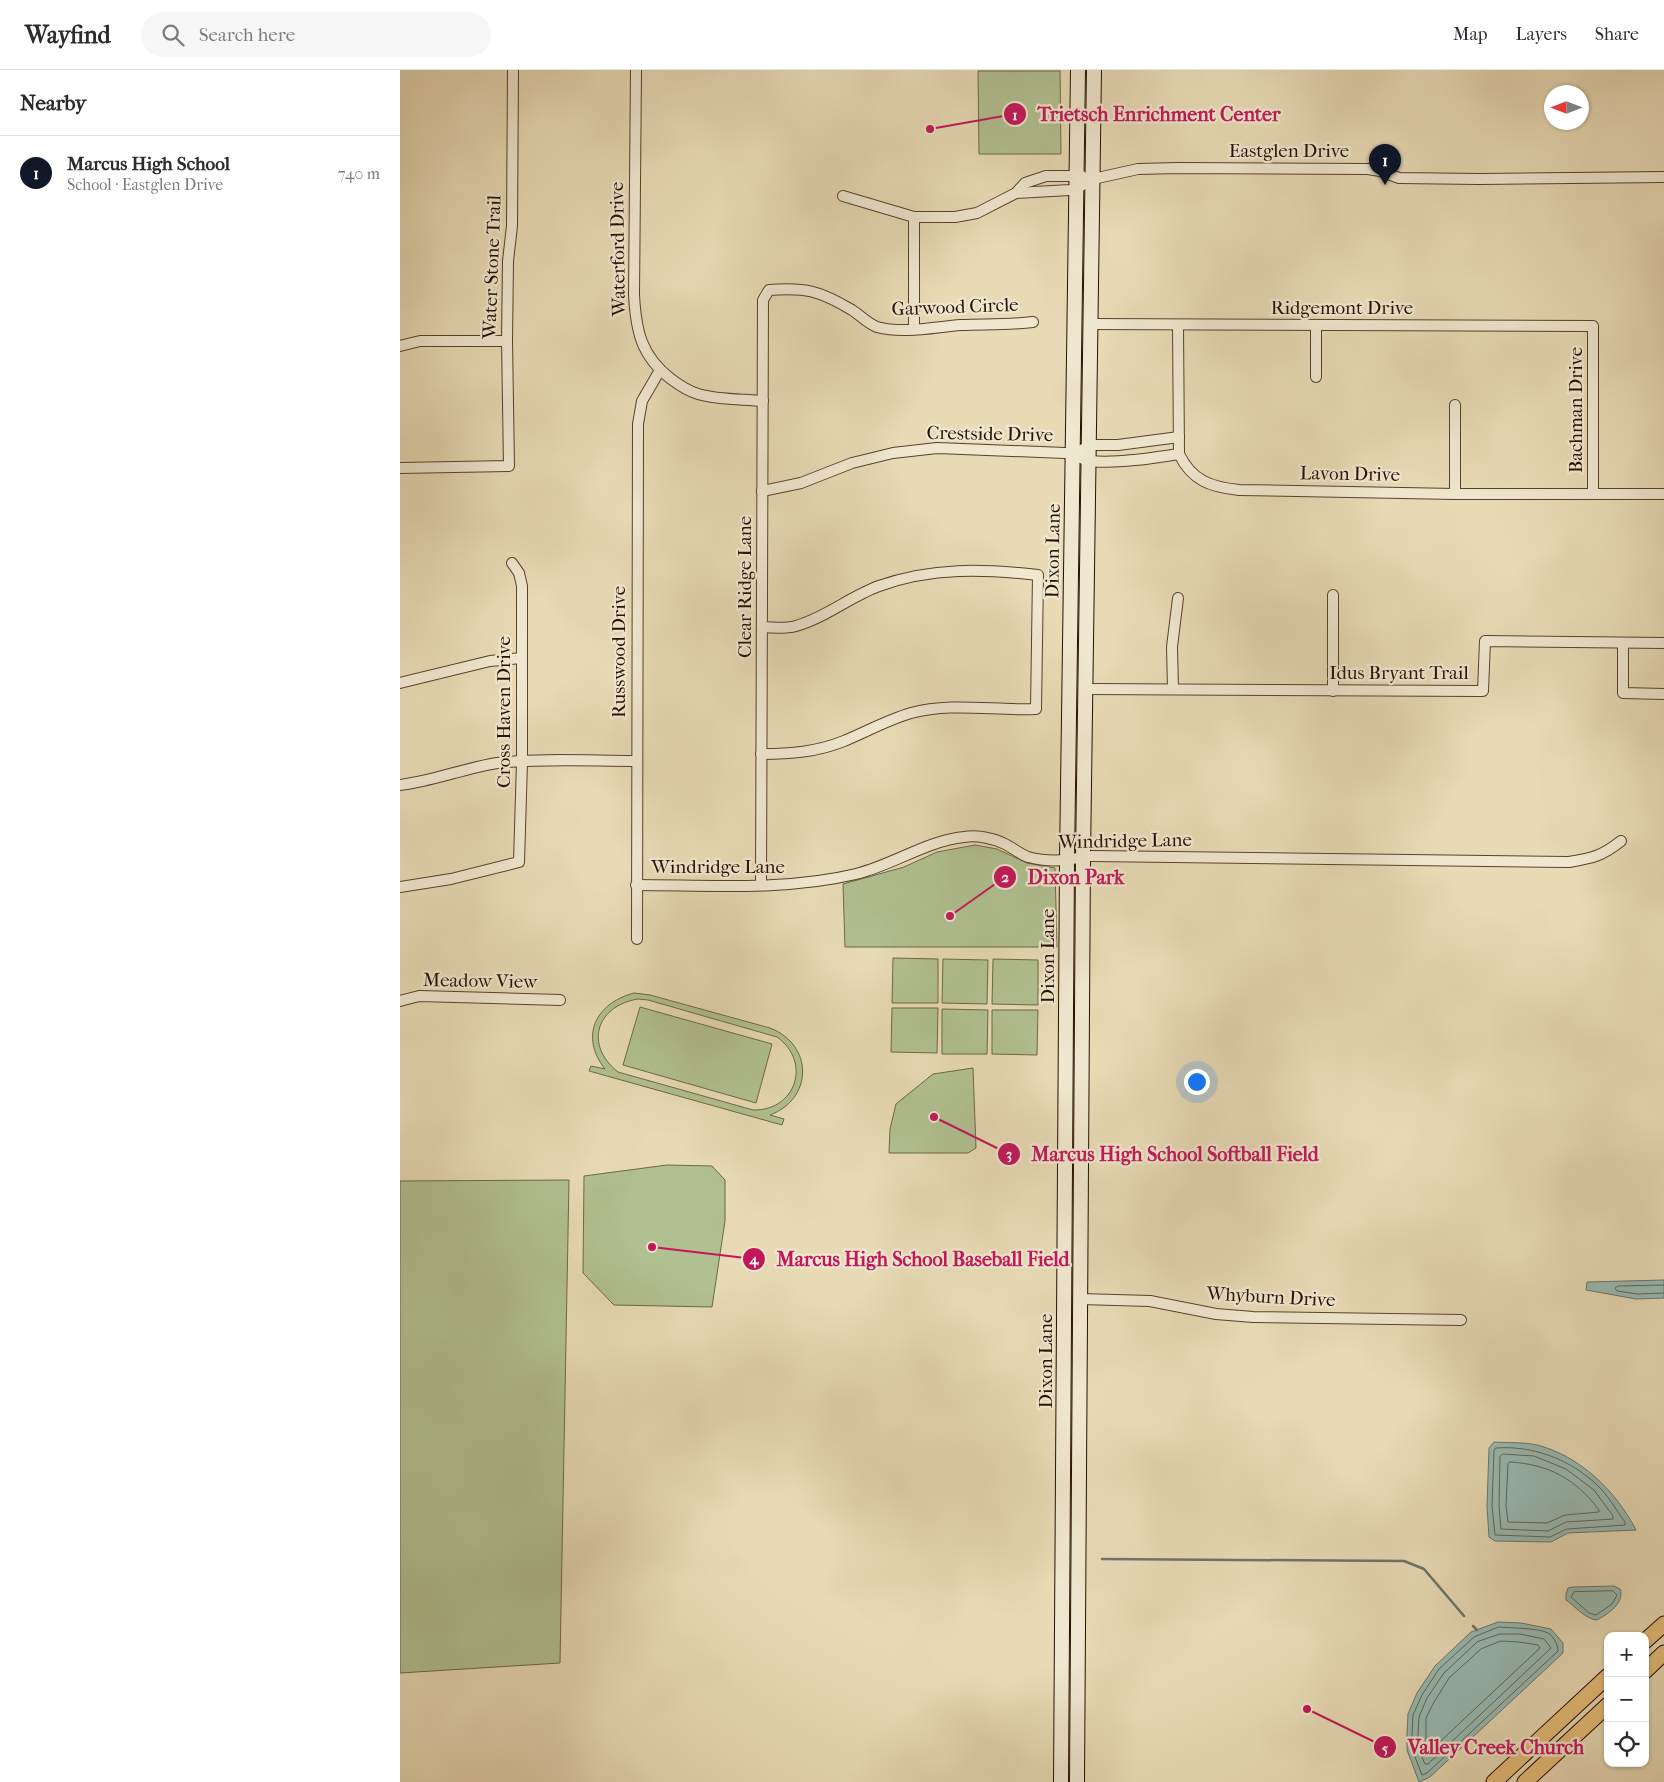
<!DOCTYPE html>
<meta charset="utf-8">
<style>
body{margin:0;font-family:"IM FELL French Canon",serif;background:#f7f7f7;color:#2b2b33}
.controls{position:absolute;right:15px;bottom:15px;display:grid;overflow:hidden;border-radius:10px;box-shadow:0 1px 4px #0004}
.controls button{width:45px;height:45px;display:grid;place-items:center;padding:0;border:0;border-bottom:1px solid #e1e1e2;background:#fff;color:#2b2b33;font:25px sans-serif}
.compass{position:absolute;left:1144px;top:15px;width:45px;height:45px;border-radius:50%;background:#fff;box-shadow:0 1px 4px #0004;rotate:270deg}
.you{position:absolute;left:796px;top:1011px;width:18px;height:18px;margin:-12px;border:4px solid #fff;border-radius:50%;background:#1a73e8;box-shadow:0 0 0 8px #1a73e833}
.badge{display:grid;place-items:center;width:32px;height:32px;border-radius:50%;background:#111827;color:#fff;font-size:16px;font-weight:700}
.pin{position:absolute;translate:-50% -41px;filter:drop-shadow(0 1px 2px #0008)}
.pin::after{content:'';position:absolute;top:26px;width:18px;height:15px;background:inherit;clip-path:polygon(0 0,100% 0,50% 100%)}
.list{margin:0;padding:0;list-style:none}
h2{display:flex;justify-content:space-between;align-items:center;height:65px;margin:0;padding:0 20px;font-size:21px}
h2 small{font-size:16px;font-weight:400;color:#7c7c81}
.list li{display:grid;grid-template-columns:32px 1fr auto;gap:15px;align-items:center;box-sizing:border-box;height:75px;padding:0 20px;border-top:1px solid #e1e1e2}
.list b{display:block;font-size:19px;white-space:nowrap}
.list p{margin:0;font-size:16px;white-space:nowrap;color:#7c7c81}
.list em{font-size:16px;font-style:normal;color:#7c7c81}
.icon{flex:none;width:28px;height:28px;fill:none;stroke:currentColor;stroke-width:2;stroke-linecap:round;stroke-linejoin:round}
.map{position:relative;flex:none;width:1264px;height:1712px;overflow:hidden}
header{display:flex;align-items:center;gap:30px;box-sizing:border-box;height:70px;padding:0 25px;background:#fff;border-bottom:1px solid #e1e1e2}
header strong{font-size:24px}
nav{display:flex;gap:28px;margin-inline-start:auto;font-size:18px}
.search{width:350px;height:45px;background:#f7f7f7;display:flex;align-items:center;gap:12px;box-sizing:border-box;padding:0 18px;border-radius:28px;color:#7c7c81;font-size:19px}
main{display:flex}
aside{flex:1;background:#fff}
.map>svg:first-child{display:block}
.green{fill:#b1c091;stroke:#6b6848;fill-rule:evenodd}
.water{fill:#98bab3;stroke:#6a766b}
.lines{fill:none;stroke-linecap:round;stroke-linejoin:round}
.shore{stroke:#5e655a;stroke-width:1}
.stream{stroke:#6a766b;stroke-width:2.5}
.street-casing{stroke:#56422d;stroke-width:12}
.secondary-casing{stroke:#251000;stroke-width:16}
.primary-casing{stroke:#251000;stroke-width:17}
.street{stroke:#efe7cf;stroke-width:10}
.secondary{stroke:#efe7cf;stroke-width:14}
.primary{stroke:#e4bd7a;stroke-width:15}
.labels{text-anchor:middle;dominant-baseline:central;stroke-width:4.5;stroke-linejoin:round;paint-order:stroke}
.street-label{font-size:19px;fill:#251000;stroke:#efe7cf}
.leader{fill:none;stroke:#c2185b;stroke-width:2}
.callout-dot{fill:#c2185b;stroke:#efe7cf;stroke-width:2}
.mark-label{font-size:15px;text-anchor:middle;font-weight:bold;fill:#fff}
.callout-label{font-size:20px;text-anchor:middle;font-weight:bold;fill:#c2185b;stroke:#efe7cf;stroke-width:4.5;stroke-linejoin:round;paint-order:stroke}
</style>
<header>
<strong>Wayfind</strong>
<div class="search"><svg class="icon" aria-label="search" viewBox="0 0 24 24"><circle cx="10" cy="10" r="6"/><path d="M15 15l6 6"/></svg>Search here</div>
<nav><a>Map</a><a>Layers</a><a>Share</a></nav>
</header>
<main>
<aside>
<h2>Nearby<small></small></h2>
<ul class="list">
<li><span class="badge">1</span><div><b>Marcus High School</b><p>School · Eastglen Drive</p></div><em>740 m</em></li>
</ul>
</aside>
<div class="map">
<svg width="1264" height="1712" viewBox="0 0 1264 1712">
<rect width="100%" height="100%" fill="#e7dab5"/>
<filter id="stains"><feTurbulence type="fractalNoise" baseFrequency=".004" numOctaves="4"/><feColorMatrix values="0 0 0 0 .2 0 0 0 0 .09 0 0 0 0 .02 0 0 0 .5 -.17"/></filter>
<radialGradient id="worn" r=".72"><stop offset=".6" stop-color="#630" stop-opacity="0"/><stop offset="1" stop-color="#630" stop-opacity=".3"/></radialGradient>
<!-- green -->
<g class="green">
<path d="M578,1H660L661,84H579Z"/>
<path d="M575,775L597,779L627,793L655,798L657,877H445L443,814L504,797L537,782Z"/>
<path d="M493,888L538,889V933H492Z"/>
<path d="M543,889L588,890L587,934L542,933Z"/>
<path d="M593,889L638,890V935L592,934Z"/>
<path d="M234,923L250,925L370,958C414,975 413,1029 370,1045L384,1049L382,1055L189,1001L191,996L205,999C179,966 196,933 234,923ZM238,929L248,930L377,967C412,992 396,1041 353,1040L218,1002C184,975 196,936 238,929Z"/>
<path d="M240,937L372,974L356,1033L223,995Z"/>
<path d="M492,938H538L537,983L491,982Z"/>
<path d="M542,939L588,940L587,984H542Z"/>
<path d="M592,940H638L637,985L592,984Z"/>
<path d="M573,998L576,1078L568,1083H489L490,1059L496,1034L533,1004Z"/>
<path d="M267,1095L312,1096L325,1110V1151L312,1237L214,1235L183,1203L184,1106Z"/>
<path d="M169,1110L160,1593L0,1603V1111Z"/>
</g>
<!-- water -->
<g class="water">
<path d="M1264,1210V1228L1236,1229L1186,1220L1187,1212Z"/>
<path d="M1094,1372C1108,1373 1124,1372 1137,1375C1180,1386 1216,1421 1236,1460L1168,1463L1151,1472L1095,1471L1089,1467L1087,1436L1089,1378Z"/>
<path d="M1214,1516L1220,1519C1225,1533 1208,1544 1197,1550C1185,1549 1176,1537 1166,1530V1524L1168,1518L1173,1517Z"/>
<path d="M1098,1552L1121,1553L1151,1559L1163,1573V1583L1030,1707L1019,1712L1007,1680V1664L1008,1644L1017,1623L1035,1596L1071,1562Z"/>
</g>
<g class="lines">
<!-- shore -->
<g class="shore">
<path d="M1264,1215L1218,1216L1215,1218L1217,1221L1237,1224L1264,1223"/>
<path d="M1096,1378C1133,1375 1171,1390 1197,1415C1208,1425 1216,1440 1225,1452V1455L1167,1459L1150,1467L1095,1465L1092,1436L1094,1381Z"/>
<path d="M1103,1384L1134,1386L1166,1399L1194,1420L1213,1446V1449L1166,1452L1148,1461L1101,1459L1099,1436L1100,1387Z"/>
<path d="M1110,1392C1148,1394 1176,1409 1199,1440V1442L1165,1445L1147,1453L1108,1452L1106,1436L1108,1394Z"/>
<path d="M1213,1521L1217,1525L1212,1534L1196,1545L1189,1543L1171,1527L1174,1522Z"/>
<path d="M1099,1557C1110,1558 1139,1558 1148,1563C1154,1567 1158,1575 1158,1581L1027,1703L1022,1705L1012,1679V1664L1013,1645L1022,1625L1039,1599L1074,1567Z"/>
<path d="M1100,1564H1120L1144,1569L1151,1578L1028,1694H1025L1018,1678V1664L1019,1647L1027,1628L1044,1603L1077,1572Z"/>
<path d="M1101,1571L1119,1572L1138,1575L1140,1578L1031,1680L1028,1681L1026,1676V1648L1034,1632L1049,1608L1081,1579Z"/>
</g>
<!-- stream -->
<g class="stream">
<path d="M702,1489L1004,1491L1024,1499L1064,1546"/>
<path d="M1073,1556L1077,1560"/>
</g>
<defs>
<g id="street">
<path d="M236,0L234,225C236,261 241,286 271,309C279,315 288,321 298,324C319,330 341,329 363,331"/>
<path d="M616,123L670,120L676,119L693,109L738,99L777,98L968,99L980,101L999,108L1079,109L1264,107"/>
<path d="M443,126L514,147H555L577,143L616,123L625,113L646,106H682"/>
<path d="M691,254L1193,256V424"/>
<path d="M778,255L779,384C792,411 811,417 839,420L1055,424H1264"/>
<path d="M916,255V307"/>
<path d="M514,259V147"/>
<path d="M0,276L20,271H107"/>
<path d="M1055,335V424"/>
<path d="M683,379L690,375H718L779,367"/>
<path d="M0,398L109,396L107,271L108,191L112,156L113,0"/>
<path d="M362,421L401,413L452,393L493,383L537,378L665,383C674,384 682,390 691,391C716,394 754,388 779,384"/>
<path d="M1223,573V623L1264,624"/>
<path d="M0,613L90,591L122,588"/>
<path d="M686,619L1083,621L1085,571L1264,573"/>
<path d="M773,619L772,577L778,528"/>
<path d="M933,621V525"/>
<path d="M361,684C390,684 417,682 444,671C466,662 487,650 511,643C552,632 594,641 636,639L638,505C584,499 532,497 479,516C451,526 425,548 396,556C385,559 373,558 362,557"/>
<path d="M0,715C33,711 65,698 97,693C141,688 192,691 236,691"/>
<path d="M236,815C309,815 385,821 456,804C493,795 526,771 564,767C577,765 593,768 605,774C613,778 620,784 628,787C639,790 654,791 666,790C675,789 683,786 692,786L1169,792C1193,788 1202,786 1221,771"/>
<path d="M361,815L363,230L369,220C406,217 420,221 452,240C460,245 468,254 477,257C504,264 534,257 561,255C585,254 609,255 633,252"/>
<path d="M0,817L51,809L119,792L122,692V516L119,503L112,493"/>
<path d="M237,869L238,354L242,331L260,300"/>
<path d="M0,931L19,926L160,930"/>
<path d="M680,1229L750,1231L816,1244L853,1247L1061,1250"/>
</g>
<g id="secondary">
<path d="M661,1712L667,790L678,0"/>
<path d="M677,1712L683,786L694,0"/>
</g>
<g id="primary">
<path d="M1245,1571L1264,1554"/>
<path d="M1245,1601L1264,1583"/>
<path d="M1094,1712L1208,1606"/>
<path d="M1125,1712L1208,1635"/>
</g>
</defs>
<!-- street casing -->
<use href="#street" class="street-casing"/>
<!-- secondary casing -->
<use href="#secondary" class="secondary-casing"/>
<!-- primary casing -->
<use href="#primary" class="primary-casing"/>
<!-- street -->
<use href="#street" class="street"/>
<!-- secondary -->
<use href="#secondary" class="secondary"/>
<!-- primary -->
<use href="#primary" class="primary"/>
</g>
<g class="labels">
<!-- street labels -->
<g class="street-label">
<text x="889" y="81">Eastglen Drive</text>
<text transform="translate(218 179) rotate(-91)">Waterford Drive</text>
<text transform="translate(92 197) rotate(-88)">Water Stone Trail</text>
<text transform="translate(555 237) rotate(-2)">Garwood Circle</text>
<text x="942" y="238">Ridgemont Drive</text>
<text transform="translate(1176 340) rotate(-90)">Bachman Drive</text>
<text transform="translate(590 364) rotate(1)">Crestside Drive</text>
<text transform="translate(950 404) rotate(1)">Lavon Drive</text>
<text transform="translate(653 481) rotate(-89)">Dixon Lane</text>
<text transform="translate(345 517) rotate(-90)">Clear Ridge Lane</text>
<text transform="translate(219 582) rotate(-90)">Russwood Drive</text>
<text x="999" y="603">Idus Bryant Trail</text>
<text transform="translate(104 642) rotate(-90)">Cross Haven Drive</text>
<text transform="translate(725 771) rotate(-1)">Windridge Lane</text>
<text x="318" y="797">Windridge Lane</text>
<text transform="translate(648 886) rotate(-90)">Dixon Lane</text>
<text transform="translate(80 911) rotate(1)">Meadow View</text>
<text transform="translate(871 1227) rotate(3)">Whyburn Drive</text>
<text transform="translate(646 1291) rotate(-90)">Dixon Lane</text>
</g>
</g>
<!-- callouts -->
<path class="leader" d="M530 59L615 44M550 846L605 807M534 1047L609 1084M252 1177L354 1189M907 1639L985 1677"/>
<g class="callout-dot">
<circle cx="530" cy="59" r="5"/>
<circle cx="550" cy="846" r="5"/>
<circle cx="534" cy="1047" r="5"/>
<circle cx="252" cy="1177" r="5"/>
<circle cx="907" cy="1639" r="5"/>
<circle cx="615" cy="44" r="12"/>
<circle cx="605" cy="807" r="12"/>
<circle cx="609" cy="1084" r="12"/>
<circle cx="354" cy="1189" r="12"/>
<circle cx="985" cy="1677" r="12"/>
</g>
<g class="mark-label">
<text x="615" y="50">1</text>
<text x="605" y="812">2</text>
<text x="609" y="1089">3</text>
<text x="354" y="1194">4</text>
<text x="985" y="1683">5</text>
</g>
<g class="callout-label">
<text x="759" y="51">Trietsch Enrichment Center</text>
<text x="676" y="814">Dixon Park</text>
<text x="775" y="1091">Marcus High School Softball Field</text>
<text x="523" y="1196">Marcus High School Baseball Field</text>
<text x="1096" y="1684">Valley Creek Church</text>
</g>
<rect width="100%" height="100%" filter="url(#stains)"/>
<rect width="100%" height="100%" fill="url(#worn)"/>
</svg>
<div class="controls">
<button>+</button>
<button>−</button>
<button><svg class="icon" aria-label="locate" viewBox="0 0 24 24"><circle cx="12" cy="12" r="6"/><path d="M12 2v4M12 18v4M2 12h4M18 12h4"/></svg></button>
</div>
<svg class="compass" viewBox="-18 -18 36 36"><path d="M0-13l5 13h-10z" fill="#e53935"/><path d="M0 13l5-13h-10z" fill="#7c7c81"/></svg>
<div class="you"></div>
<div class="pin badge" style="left:985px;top:115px">1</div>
</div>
</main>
